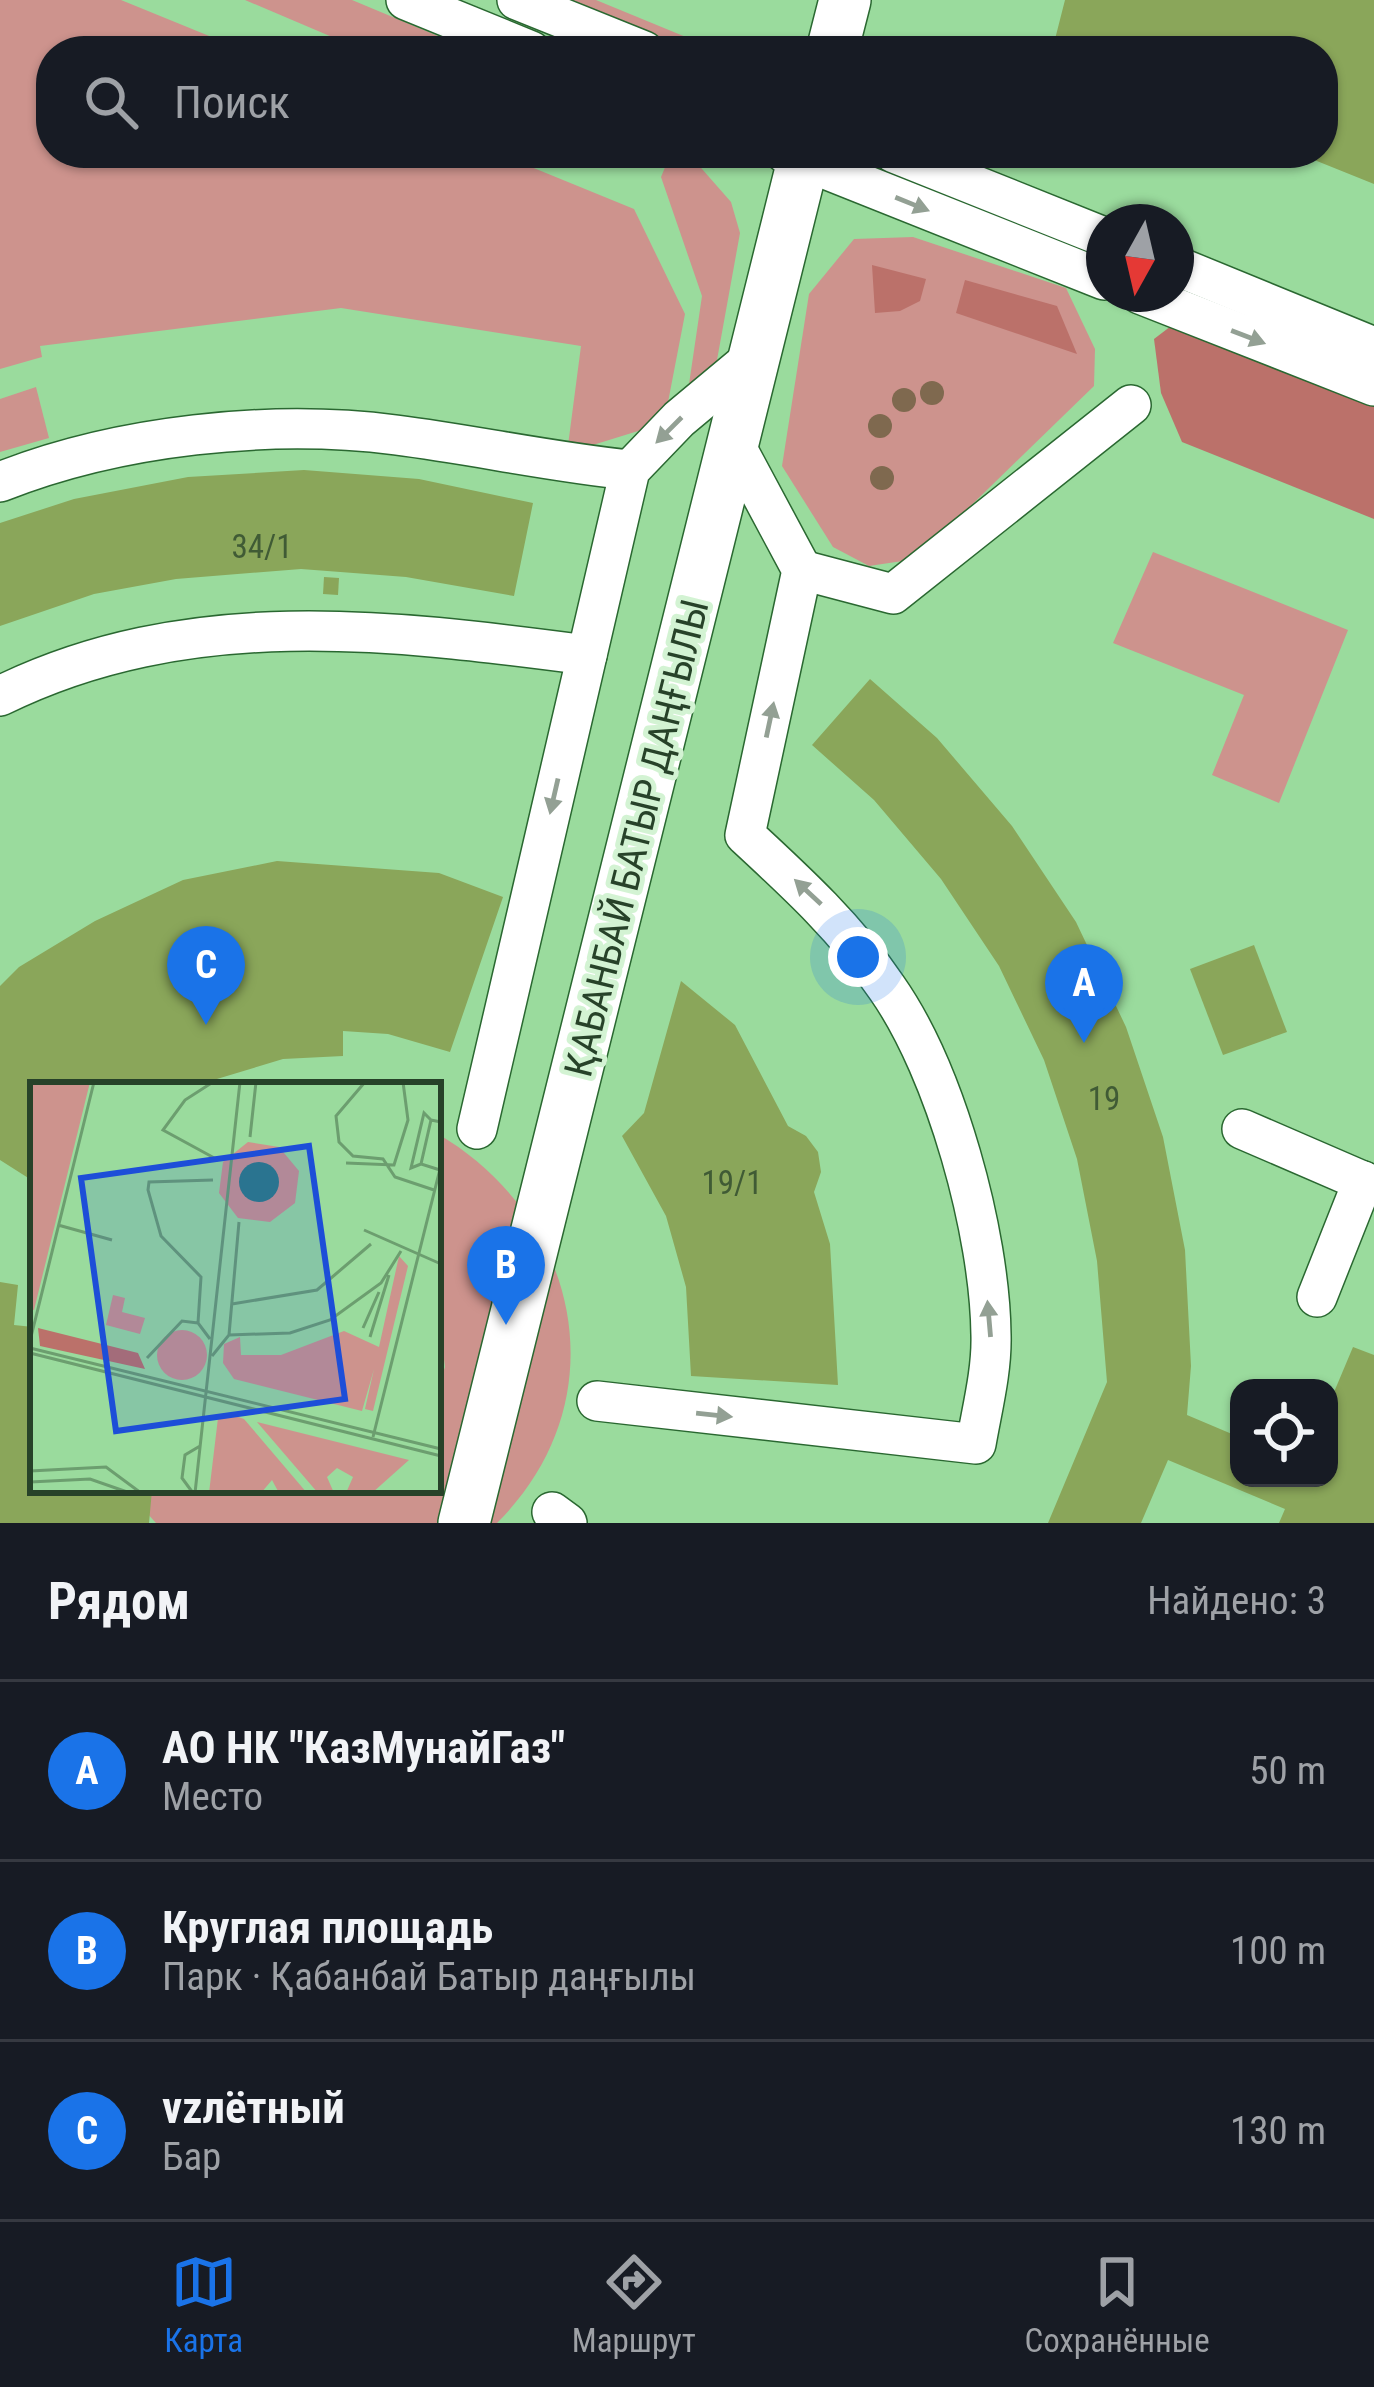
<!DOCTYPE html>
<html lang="ru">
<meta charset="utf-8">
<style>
body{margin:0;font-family:"Roboto Condensed",sans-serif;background:#242831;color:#f1f3f6}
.controls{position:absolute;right:36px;bottom:36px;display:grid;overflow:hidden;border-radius:24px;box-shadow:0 3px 9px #0004}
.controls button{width:108px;height:108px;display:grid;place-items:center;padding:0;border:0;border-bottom:3px solid #363941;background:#171b24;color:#f1f3f6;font:60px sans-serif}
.compass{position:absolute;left:1086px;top:204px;width:108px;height:108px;border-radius:50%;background:#171b24;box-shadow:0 3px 9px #0004;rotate:188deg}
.you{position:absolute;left:858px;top:957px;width:42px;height:42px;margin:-30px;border:9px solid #fff;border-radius:50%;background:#1a73e8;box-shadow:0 0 0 18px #1a73e833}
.badge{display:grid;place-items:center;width:78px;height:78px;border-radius:50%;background:#1a73e8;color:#fff;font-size:39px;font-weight:700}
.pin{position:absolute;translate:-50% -99px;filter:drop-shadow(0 3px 6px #0008)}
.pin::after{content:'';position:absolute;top:63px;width:42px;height:36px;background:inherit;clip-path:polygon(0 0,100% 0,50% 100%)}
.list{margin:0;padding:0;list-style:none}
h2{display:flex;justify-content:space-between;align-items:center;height:156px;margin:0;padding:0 48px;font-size:51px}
h2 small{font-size:39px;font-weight:400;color:#9ea1a6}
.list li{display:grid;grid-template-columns:78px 1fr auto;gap:36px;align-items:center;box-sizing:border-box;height:180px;padding:0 48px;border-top:3px solid #363941}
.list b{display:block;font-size:45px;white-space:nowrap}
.list p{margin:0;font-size:39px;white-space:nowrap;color:#9ea1a6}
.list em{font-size:39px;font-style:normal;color:#9ea1a6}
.icon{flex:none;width:66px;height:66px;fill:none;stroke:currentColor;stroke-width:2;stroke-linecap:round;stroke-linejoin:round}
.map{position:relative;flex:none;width:1374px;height:1523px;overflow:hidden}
.search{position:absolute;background:#171b24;box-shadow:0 3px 9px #0004;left:36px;right:36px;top:36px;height:132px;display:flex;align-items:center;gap:30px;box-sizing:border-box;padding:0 42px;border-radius:48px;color:#9ea1a6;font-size:45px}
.sheet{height:696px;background:#171b24}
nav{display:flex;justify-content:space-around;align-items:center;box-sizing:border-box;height:168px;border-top:3px solid #363941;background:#171b24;font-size:33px;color:#9ea1a6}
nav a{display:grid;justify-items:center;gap:6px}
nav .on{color:#1a73e8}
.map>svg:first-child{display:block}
.green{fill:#cd938d}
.forest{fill:#bb716a}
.building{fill:#8aa65a}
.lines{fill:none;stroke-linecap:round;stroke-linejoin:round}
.minor-casing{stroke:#2a6831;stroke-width:42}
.major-casing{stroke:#2a6831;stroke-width:54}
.minor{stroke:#fff;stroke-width:39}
.major{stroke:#fff;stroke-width:51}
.tree{fill:#7f694f}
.oneway{fill:#93a094}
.labels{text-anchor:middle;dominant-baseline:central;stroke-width:10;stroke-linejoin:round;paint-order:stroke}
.number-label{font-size:33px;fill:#405b35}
.street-label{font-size:39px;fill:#274229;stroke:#d3f3d3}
.inset-road{fill:none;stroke:#6c9e6f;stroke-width:3}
.view{fill:#1d4ed8;fill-opacity:0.15;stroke:#1d4ed8;stroke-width:6}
.inset-edge{fill:none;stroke:#274229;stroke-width:6}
</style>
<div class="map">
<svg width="1374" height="1523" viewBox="0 0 1374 1523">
<rect width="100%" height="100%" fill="#9adb9d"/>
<!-- green -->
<g class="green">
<path d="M0,0H121L246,51H51V153H497L634,209L685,314L664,423L567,453L581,346L341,308L40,346L42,357L0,369Z"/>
<path d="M245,0H352L474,51H365Z"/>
<path d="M559,0H596L698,42L695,51Z"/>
<path d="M671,153H688L731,202L740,233L717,360L688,391L702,296L661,177Z"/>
<path d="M913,237L1066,288L1095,349L1094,386L916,559L869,566L833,547L782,466L809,294L854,239Z"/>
<path d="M36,387L49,438L0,452V399Z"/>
<path d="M1153,552L1348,630L1279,803L1212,775L1244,695L1113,643Z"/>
<path d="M438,1134C581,1218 620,1401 497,1523H156L126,1490H438V1387L445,1367L438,1312Z"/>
</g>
<!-- forest -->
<g class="forest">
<path d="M872,265L926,279L920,301L900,311L875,313Z"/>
<path d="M965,280L1057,306L1077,354L956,313Z"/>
<path d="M1175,323L1374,406V519L1182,442L1161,393L1154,339Z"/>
</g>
<!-- building -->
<g class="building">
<path d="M1065,0H1374V184L1297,153H1323V51H1052Z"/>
<path d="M304,470L419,479L533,503L514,596L406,577L301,569L176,579L94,594L0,626V523L74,499L188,477Z"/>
<path d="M324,577L339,578L338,595L323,594Z"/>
<path d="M870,679L937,738L1012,826L1076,922L1126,1027L1163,1137L1185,1250L1191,1366L1187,1415L1239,1437V1478H1329V1404L1353,1347L1374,1355V1523H1279L1285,1509L1168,1460L1141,1523H1048L1107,1382L1097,1261L1077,1159L1044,1060L999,966L941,879L874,800L812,745Z"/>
<path d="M277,861L439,873L503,897L450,1052L388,1034L343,1031V1056L283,1059L197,1085H33V1181L0,1160V986L19,967L95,921L183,880Z"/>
<path d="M1254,945L1287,1032L1223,1055L1190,969Z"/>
<path d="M681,981L735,1025L788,1126L806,1136L818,1152L821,1172L814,1192L830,1244L838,1385L691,1376L686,1287L666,1216L622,1136L644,1113Z"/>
<path d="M0,1282L18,1285L14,1325L33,1327V1490H152L149,1523H0Z"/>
</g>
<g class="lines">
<defs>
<g id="minor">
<path d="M406,0L531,51"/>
<path d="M517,0L644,51"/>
<path d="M785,153L1104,280"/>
<path d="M894,153L1104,237"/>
<path d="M1176,266L1374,347"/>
<path d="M1140,294L1374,386"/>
<path d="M0,482C118,435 270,419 396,435C475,445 551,462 630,470"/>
<path d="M802,570L893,594L1131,405"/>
<path d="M0,696C187,604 388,629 587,655"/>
<path d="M477,1129L630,470L679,419L757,354"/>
<path d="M1242,1129L1374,1186"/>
<path d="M1317,1297L1363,1181"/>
<path d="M597,1401L976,1444C982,1409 992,1371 991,1335C990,1233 946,1072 887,988C847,929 797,883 745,835L802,570L735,445"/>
<path d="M552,1512L567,1523"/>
</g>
<g id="major">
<path d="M832,51L845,0"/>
<path d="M464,1523L805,153"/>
</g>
</defs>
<!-- minor casing -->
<use href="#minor" class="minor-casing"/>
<!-- major casing -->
<use href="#major" class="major-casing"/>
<!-- minor -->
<use href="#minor" class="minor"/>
<!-- major -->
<use href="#major" class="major"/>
</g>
<!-- trees -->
<g class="tree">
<circle cx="932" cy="393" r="12"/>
<circle cx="904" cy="400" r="12"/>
<circle cx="880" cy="426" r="12"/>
<circle cx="882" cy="478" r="12"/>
</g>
<!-- one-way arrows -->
<defs><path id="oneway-solid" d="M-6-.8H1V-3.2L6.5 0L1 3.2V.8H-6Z" transform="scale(3)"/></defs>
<g class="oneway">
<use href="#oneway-solid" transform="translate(912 204) rotate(22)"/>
<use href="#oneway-solid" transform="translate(1248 337) rotate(21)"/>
<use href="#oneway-solid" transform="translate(669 430) rotate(135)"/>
<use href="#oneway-solid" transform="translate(770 720) rotate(-78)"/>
<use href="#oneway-solid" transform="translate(554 796) rotate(103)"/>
<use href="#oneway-solid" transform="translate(808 892) rotate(-137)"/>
<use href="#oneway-solid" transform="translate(989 1319) rotate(-95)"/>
<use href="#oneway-solid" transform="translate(714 1415) rotate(6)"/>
</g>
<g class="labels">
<!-- number labels -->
<g class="number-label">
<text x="262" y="546">34/1</text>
<text x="1104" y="1098">19</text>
<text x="732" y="1182">19/1</text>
</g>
<!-- street labels -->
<g class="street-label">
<text transform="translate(637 838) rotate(-76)">ҚАБАНБАЙ БАТЫР ДАҢҒЫЛЫ</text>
</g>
</g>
<!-- overview -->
<g transform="translate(30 1082)">
<rect width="411" height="411" fill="#9adb9d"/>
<path d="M0,0H60L4,228L0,227ZM218,60L249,65L269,89L265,121L240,140L208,136L189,111L193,80ZM369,174L378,184L343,329L335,327L344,287L332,329L204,297L193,281L194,262L210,255L211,273H251L314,249L349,265ZM83,213L95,216L92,230L115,236L110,252L76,243ZM127 273a25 25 0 1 1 50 0a25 25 0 1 1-50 0ZM200,332L214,337L277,411H249L242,398L231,411H179L188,336ZM227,340L379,378L342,411H316L323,395L307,386L297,395L304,411H288Z" fill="#cd938d"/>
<path d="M8,246L108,271L115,287L10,264Z" fill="#bb716a"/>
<path d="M209 100a20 20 0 1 1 40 0a20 20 0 1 1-40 0Z" fill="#2d7b84"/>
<path class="inset-road" d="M183,0L155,18L133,48L188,78M335,0L306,34L309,60L323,74L353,77L365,95L404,108M220,55L226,0M316,81L364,83L378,38L373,0M391,82L381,86L394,31L401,38M410,88L391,82L401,38L411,40M28,143L82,158M334,148L411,182M202,222L287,208L341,162M333,246L349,210M199,253L260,251L300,238L351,201L371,169M340,255L359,193M180,257L168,241L171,195L131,154L118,108L119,100L183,98M0,259L64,0M0,266L411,367M0,271L411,374M182,274L199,253L209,140M117,276L152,239L168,241M343,355L411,83M0,389L76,385L111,411M0,400L60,397L100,411M163,411L152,396L155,373L170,364M165,411L210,0"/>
<path class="view" d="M279,64L315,317L86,349L51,96Z"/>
<rect width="411" height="411" class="inset-edge"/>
</g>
</svg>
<div class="controls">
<button><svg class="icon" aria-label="locate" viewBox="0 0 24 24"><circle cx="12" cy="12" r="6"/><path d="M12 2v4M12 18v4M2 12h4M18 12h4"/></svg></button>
</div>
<svg class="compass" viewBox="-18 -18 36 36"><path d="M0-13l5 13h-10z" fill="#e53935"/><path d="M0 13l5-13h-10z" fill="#9ea1a6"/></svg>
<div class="you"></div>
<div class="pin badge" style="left:1084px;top:1043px">A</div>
<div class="pin badge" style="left:506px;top:1325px">B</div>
<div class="pin badge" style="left:206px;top:1025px">C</div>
<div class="search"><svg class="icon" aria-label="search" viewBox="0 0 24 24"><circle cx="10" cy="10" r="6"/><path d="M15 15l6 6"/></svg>Поиск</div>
</div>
<section class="sheet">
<h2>Рядом<small>Найдено: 3</small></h2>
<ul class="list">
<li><span class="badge">A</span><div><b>АО НК &quot;КазМунайГаз&quot;</b><p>Место</p></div><em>50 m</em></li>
<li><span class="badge">B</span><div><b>Круглая площадь</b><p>Парк · Қабанбай Батыр даңғылы</p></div><em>100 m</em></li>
<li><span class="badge">C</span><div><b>vzлётный</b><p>Бар</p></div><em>130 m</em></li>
</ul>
</section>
<nav>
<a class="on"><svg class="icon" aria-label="map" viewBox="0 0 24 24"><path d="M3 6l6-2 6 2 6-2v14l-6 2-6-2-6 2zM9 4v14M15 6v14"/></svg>Карта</a>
<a><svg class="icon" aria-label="directions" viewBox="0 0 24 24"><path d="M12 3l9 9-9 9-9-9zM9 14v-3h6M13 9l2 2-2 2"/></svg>Маршрут</a>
<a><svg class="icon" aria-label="saved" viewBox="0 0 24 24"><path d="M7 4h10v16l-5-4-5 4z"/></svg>Сохранённые</a>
</nav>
